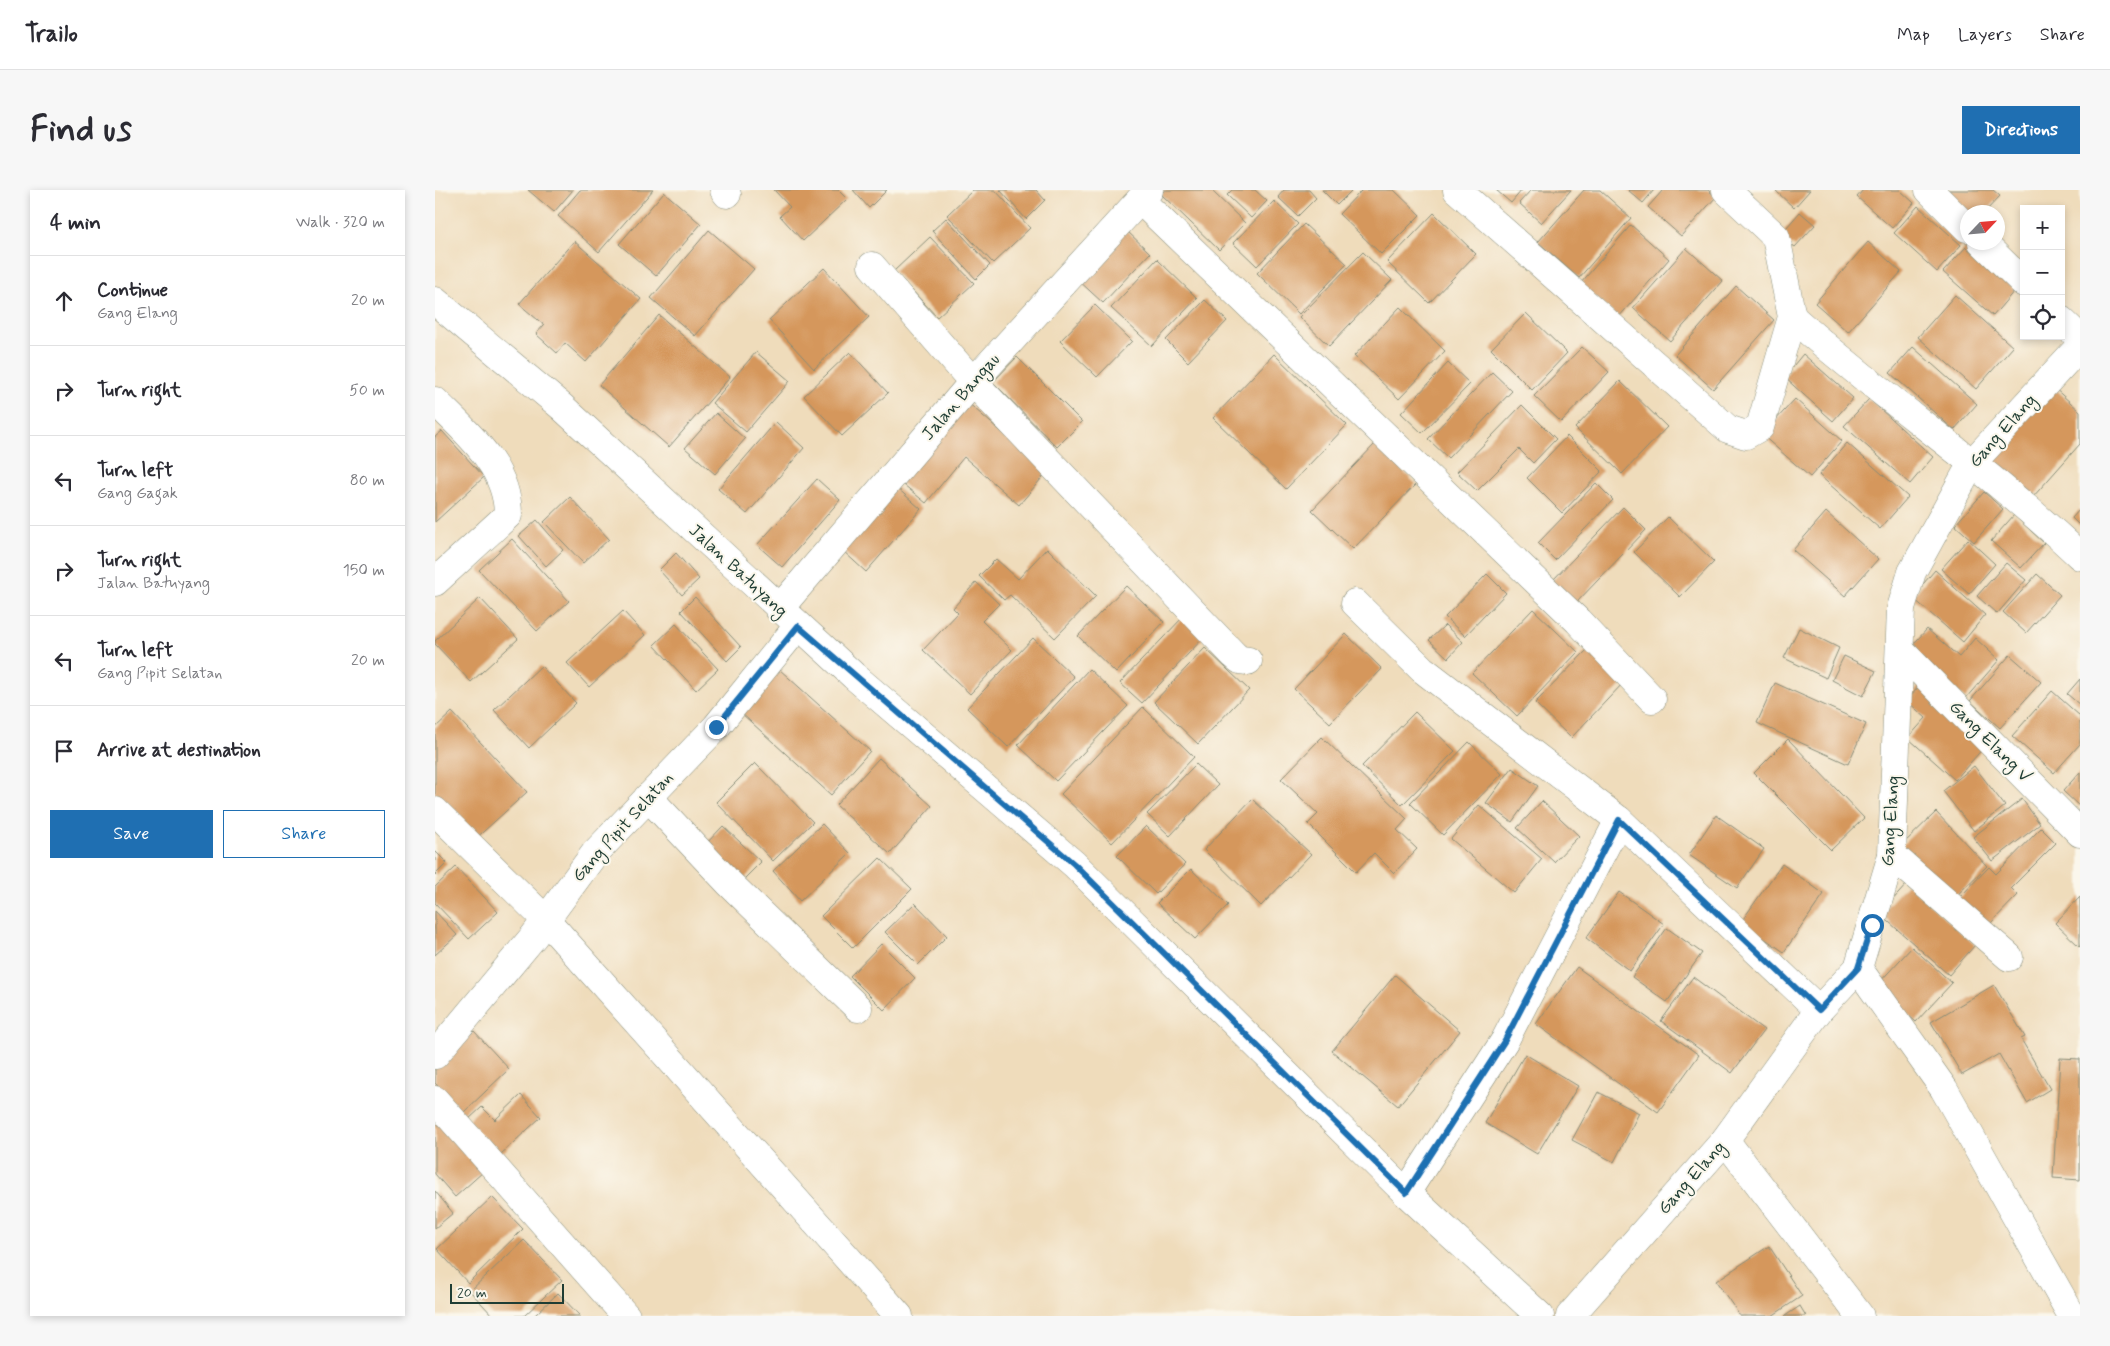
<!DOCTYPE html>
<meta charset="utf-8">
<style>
body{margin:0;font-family:Mynerve,sans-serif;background:#f7f7f7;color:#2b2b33}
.controls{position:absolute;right:15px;top:15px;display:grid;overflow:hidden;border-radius:0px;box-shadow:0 2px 8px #0003}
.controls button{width:45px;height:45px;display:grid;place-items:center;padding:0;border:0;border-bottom:1px solid #e1e1e2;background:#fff;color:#2b2b33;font:25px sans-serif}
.compass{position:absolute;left:1525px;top:15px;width:45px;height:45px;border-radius:50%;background:#fff;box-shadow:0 2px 8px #0003;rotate:64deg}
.scale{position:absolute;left:15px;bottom:12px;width:114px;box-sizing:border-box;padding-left:5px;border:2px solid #1f3d34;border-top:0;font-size:14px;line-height:18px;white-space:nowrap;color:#1f3d34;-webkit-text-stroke:4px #fbf7ec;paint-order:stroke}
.stop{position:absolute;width:15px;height:15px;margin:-11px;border:4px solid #1f6fb2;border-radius:50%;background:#fff}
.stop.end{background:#1f6fb2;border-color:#fff;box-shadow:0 1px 5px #0008}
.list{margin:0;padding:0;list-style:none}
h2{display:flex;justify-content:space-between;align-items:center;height:65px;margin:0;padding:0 20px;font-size:21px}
h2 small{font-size:16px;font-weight:400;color:#7c7c81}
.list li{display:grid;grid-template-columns:32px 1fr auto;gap:15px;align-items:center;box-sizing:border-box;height:90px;padding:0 20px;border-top:1px solid #e1e1e2}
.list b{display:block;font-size:19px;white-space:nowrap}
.list p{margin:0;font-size:16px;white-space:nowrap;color:#7c7c81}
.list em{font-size:16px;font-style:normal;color:#7c7c81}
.actions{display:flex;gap:10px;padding:15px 20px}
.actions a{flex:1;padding:11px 0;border:1px solid #1f6fb2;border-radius:0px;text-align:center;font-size:18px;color:#1f6fb2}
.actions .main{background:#1f6fb2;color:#fff}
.icon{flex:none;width:28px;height:28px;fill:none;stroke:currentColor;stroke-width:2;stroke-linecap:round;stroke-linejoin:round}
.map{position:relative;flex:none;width:1645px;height:1126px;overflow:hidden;border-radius:0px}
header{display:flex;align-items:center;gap:30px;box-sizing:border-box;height:70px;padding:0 25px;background:#fff;border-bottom:1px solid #e1e1e2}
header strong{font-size:24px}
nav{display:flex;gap:28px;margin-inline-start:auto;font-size:18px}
.intro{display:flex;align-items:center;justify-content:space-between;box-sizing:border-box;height:120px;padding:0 30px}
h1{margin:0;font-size:35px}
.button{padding:12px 22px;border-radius:0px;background:#1f6fb2;color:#fff;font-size:18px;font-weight:700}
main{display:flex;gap:30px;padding:0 30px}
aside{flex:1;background:#fff;border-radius:0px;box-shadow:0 2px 8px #0003}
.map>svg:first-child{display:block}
.building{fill:#d5975c}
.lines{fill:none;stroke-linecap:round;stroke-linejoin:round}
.minor-casing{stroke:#878c78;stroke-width:29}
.minor{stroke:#fff;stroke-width:28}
.route{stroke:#1f6fb2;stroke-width:6}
.labels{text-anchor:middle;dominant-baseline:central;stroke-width:4;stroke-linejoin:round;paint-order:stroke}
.street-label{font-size:18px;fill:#1f3d34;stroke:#fbf7ec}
</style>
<header>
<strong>Trailo</strong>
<nav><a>Map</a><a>Layers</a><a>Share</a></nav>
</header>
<div class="intro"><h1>Find us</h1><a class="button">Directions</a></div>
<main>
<aside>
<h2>4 min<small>Walk · 320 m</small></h2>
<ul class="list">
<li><svg class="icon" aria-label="ahead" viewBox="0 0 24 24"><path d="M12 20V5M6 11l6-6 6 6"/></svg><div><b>Continue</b><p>Gang Elang</p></div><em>20 m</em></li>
<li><svg class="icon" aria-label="right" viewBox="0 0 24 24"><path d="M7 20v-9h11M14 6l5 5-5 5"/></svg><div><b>Turn right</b></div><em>50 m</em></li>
<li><svg class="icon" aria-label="left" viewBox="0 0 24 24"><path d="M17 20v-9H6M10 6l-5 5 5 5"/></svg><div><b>Turn left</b><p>Gang Gagak</p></div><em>80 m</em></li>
<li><svg class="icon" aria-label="right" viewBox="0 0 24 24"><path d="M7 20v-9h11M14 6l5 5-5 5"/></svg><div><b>Turn right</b><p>Jalan Batuyang</p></div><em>150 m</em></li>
<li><svg class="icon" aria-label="left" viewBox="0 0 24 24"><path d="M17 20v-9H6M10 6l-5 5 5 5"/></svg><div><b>Turn left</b><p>Gang Pipit Selatan</p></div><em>20 m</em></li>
<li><svg class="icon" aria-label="arrive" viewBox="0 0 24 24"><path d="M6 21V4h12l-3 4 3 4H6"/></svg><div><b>Arrive at destination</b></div></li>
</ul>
<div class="actions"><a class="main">Save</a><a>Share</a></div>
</aside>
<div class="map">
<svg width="1645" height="1126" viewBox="0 0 1645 1126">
<rect width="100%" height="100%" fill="#fbf7ec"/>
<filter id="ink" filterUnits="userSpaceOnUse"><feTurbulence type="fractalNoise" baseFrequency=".02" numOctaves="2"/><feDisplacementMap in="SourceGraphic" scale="10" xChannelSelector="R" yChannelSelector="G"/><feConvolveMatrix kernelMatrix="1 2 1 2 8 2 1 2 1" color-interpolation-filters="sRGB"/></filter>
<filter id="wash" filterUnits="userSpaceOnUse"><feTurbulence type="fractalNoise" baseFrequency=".0096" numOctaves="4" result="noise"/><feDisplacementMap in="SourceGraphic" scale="20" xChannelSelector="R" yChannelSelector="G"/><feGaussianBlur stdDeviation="1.12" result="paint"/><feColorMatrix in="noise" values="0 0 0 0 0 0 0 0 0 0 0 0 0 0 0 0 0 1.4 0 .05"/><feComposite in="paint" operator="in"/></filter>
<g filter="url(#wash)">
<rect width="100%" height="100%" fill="#efdcbb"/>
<g id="blocks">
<!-- building -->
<g class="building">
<path d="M93,0H138L119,22Z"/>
<path d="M145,0H218L164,62L123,26Z"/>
<path d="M339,0H403L412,9L368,51L345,26L355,17Z"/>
<path d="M418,0H452L434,18Z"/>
<path d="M538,0H560L595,38L558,73L512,25Z"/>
<path d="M565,0H601L610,10L591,29Z"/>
<path d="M730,0H776L810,33L784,60L726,4Z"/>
<path d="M797,0H820L832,11L816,28L792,5Z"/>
<path d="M849,0H874L881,8L863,26L843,7Z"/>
<path d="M887,0H917L902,15Z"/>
<path d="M927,0H959L985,25L946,64L904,24Z"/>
<path d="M1061,0H1087L1076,13Z"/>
<path d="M1096,0H1136L1106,33L1084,13Z"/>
<path d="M1149,0H1165L1196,28L1144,88L1103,52Z"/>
<path d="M1193,0H1219L1208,13Z"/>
<path d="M1228,0H1273L1281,7L1246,46L1213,17Z"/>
<path d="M1340,0H1375L1359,18Z"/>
<path d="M1428,0H1465L1479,13L1457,38L1422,7Z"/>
<path d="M1509,0H1558L1565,6L1550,22H1532Z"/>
<path d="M229,2L266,34L221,86L184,54Z"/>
<path d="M839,11L863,34L822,76L798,53Z"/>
<path d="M1483,16L1526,55L1502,82L1459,43Z"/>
<path d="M1365,22L1380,35L1360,57L1345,45Z"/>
<path d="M999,23L1041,64L994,113L952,72Z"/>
<path d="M511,28L555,75L541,89L497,41Z"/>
<path d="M869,34L912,74L864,124L822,83Z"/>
<path d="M1196,35L1234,69L1183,128L1145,94Z"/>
<path d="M690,39L715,63L668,113L642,89Z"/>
<path d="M274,40L319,79L260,146L216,108Z"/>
<path d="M495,47L539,93L502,127L459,81Z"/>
<path d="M139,51L206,109L151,172L130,153L122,163L101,144L109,135L84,114Z"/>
<path d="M1433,52L1466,82L1413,142L1380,113Z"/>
<path d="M1531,57L1580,100L1558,126L1508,82Z"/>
<path d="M1251,58L1288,91L1235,151L1198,118Z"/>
<path d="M928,62L957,90L894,156L864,127Z"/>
<path d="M722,69L762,108L717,156L676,118Z"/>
<path d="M389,78L434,127L379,179L334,130Z"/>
<path d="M1301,96L1339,130L1278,199L1240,165Z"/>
<path d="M1520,105L1578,157L1541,199L1483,147Z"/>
<path d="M770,110L792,131L753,172L731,150Z"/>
<path d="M660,115L697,151L662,187L625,151Z"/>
<path d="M965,117L1010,161L964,209L919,166Z"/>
<path d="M1091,123L1132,163L1097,200L1056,159Z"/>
<path d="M224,125L295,187L234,257L164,195Z"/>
<path d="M1147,157L1174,182L1126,232L1099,206Z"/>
<path d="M1478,157L1542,214L1519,240L1455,183Z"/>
<path d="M321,162L355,191L311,242L277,213Z"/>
<path d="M415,162L453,203L407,246L369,206Z"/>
<path d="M839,164L912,235L851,299L778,228Z"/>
<path d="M1368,164L1418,208L1398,231L1349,187Z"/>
<path d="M582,167L647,232L622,257L558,192Z"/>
<path d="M1013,173L1035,194L987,243L966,223Z"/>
<path d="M1057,182L1077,201L1013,268L993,249Z"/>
<path d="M1185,191L1232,237L1187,284L1140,238Z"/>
<path d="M1618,197L1645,221V254L1597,308L1554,269Z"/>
<path d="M1360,209L1407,251L1375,287L1327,245Z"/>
<path d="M1434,209L1498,267L1475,294L1409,236Z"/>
<path d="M531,211L612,282L584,315L529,267L491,313L463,290Z"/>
<path d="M1087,215L1121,249L1098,273L1084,259L1042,301L1022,282Z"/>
<path d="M281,223L310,249L280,284L250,258Z"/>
<path d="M341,232L369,258L312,324L283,299Z"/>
<path d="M7,241L49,287L0,332V247Z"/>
<path d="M1132,246L1167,281L1127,323L1092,288Z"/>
<path d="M1412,253L1473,307L1445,339L1384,285Z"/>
<path d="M940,254L981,294L918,359L877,320Z"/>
<path d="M382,289L405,310L347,377L322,355Z"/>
<path d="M1161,293L1178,310L1120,370L1103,353Z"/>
<path d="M461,297L486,319L431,382L407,360Z"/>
<path d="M1549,302L1568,319L1539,352L1520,335Z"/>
<path d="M135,307L174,349L148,373L109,332Z"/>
<path d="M1188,317L1211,340L1140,414L1117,391Z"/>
<path d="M1645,319V336L1637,328Z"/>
<path d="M1391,322L1443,369L1410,406L1358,360Z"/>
<path d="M1579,325L1609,353L1586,378L1556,351Z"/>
<path d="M1233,327L1279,372L1245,407L1199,362Z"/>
<path d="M102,330L128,360L111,376L84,346Z"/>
<path d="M77,349L134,411L102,441L44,380Z"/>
<path d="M1533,349L1560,374L1534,404L1506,379Z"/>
<path d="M612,358L661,406L620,448L575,405L569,410L544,386L561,369L583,389Z"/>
<path d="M241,363L264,389L247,405L224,380Z"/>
<path d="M1571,373L1591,390L1562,424L1542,406Z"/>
<path d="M1500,380L1550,425L1528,452L1477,407Z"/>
<path d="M1052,384L1071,403L1030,446L1010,427Z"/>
<path d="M1602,384L1625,405L1591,443L1568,422Z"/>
<path d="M541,392L564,414L547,431L577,460L535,504L488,460L523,423L518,418Z"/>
<path d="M691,396L729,432L681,483L643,446Z"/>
<path d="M260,407L306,457L292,471L246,421Z"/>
<path d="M45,408L83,449L36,492L0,454V451Z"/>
<path d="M1098,419L1143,462L1082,526L1037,483Z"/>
<path d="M188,421L210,445L154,497L132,473Z"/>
<path d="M749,426L770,446L707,513L685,493Z"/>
<path d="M241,434L283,479L261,500L219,455Z"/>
<path d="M1010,435L1028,452L1013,468L994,450Z"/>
<path d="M1364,438L1404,458L1391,488L1349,468Z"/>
<path d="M1492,439L1524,467L1540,448L1564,470L1530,509L1474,459Z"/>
<path d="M911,444L947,479L895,533L859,499Z"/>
<path d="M598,448L639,487L573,557L532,518Z"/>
<path d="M1155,457L1190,491L1136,548L1100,513Z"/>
<path d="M770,458L814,500L763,554L719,512Z"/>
<path d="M1575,465L1606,492L1565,538L1535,511Z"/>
<path d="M1409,466L1441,481L1428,506L1397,490Z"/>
<path d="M106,476L141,513L94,558L59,520Z"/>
<path d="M344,479L435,561L396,605L305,522Z"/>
<path d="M654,479L693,516L621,591L583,555Z"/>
<path d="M1645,489V515L1632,504Z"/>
<path d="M1340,493L1431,534L1413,574L1322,533Z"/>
<path d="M1484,496L1551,555L1520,590L1473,548L1491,528L1472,511Z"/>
<path d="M1617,501L1645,526V554L1619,583L1577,546Z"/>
<path d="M708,517L759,567L677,653L626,604Z"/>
<path d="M17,522L92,602L38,651L0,610V538Z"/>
<path d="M980,522L1020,561L967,615L927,576Z"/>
<path d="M887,547L972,629L962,640L982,659L959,683L939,663L921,682L873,634L883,624L846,589Z"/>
<path d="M1353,549L1429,628L1396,660L1319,583Z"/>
<path d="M1034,552L1067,584L1008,645L975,613Z"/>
<path d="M444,568L497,616L455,664L401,615Z"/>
<path d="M320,573L378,632L338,671L281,612Z"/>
<path d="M761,574L783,595L735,646L712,624Z"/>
<path d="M1539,576L1570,616L1539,641L1508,601Z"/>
<path d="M1077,578L1103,596L1077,632L1051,613Z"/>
<path d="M1645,582V617L1628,601Z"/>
<path d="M817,609L876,664L826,716L769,660Z"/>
<path d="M1587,609L1605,634L1557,671L1538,647Z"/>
<path d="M1107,611L1144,646L1119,672L1082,638Z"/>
<path d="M1044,615L1107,669L1079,703L1016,649Z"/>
<path d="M1501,622L1552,676L1519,708L1467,655Z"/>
<path d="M1281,625L1329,659L1302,698L1254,665Z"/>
<path d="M387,634L415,663L365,711L338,681Z"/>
<path d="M288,636L326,672L305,693L268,657Z"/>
<path d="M711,636L750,674L721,704L682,666Z"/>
<path d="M1606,638L1621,653L1576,698L1583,705L1552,737L1523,709L1554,677L1561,684Z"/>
<path d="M0,661L12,673L0,685Z"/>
<path d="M445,668L477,699L418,758L386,726Z"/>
<path d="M1347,674L1389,704L1349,762L1306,732Z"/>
<path d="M21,677L63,722L34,749L0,713V697Z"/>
<path d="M756,679L793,715L760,749L722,713Z"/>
<path d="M1472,694L1540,755L1514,785L1445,724Z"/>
<path d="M1184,702L1229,734L1195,781L1151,748Z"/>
<path d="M1645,707V757L1620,733Z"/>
<path d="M480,713L512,746L483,775L450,742Z"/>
<path d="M0,721L22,745L0,765Z"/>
<path d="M1232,738L1267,763L1232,812L1197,787Z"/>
<path d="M446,754L480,788L449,820L415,786Z"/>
<path d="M1477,757L1517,793L1481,832L1441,796Z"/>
<path d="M1142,777L1264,865L1223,922L1101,834Z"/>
<path d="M960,785L1025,841L963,916L897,861Z"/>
<path d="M1258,787L1329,840L1297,883L1226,831Z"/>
<path d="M1559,795L1590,847L1586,849L1615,899L1592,913L1564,864L1527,885L1496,832Z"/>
<path d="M39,841L74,879L28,923L0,893V878Z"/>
<path d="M1090,864L1143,896L1102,964L1050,933Z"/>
<path d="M1625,868L1645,869V990L1618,988Z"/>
<path d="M1163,902L1204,923L1179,972L1137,950Z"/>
<path d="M86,905L106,927L65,965L33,930L47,917L60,930Z"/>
<path d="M0,928L48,982L20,1007L0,984Z"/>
<path d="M0,1001L18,1023L0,1038Z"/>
<path d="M57,1007L88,1039L33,1093L2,1059Z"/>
<path d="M89,1050L127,1090L89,1126H58L35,1101Z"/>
<path d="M1334,1056L1367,1106L1337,1126H1305L1281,1091Z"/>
<path d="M123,1103L145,1126H99Z"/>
<path d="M1365,1116L1371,1126H1350Z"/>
</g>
</g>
</g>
<g filter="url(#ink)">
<use href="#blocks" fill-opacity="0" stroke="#878c78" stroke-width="1"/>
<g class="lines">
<defs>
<g id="minor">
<path d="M289,0L292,4"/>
<path d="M1022,0L1293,239L1311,245L1325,237L1357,127L1341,47L1291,0"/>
<path d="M1494,0L1532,38"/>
<path d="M705,10L1143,431L1217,509"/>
<path d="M1547,52L1589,93"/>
<path d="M437,76L538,192L799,465L805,470L813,471"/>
<path d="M0,111L127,217L419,486L639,674L971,1003L1105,1126"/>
<path d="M1357,127C1450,210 1555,280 1645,366"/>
<path d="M1626,130L1645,148"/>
<path d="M0,211C32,243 73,276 73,325L0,392"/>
<path d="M920,413L987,479L1184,630L1384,820"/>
<path d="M344,419L538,192L714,0"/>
<path d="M1465,460L1645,643"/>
<path d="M213,607L294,693L423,818"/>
<path d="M0,621L111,730L464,1126"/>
<path d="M1457,665L1574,767"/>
<path d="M1423,778L1509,899L1637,1126"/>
<path d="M0,865L99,746L160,663L281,537L363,436"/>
<path d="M0,910L191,1126"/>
<path d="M1290,950L1425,1126"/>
<path d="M971,1003L1070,850L1184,630"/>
<path d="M1135,1126L1290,950L1384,820L1423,778L1457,665L1466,418L1477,382L1537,273L1645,156"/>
</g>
</defs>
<!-- minor casing -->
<use href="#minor" class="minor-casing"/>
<!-- minor -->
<use href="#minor" class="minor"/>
</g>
</g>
<g class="lines" filter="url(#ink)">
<!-- route -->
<path class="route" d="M281,537L363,436L639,674L971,1003L1070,850L1184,630L1384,820L1423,778L1437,735"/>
</g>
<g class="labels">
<!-- street labels -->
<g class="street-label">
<text transform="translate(526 207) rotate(-49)">Jalan Bangau</text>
<text transform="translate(1568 241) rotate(-48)">Gang Elang</text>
<text transform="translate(303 381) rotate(43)">Jalan Batuyang</text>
<text transform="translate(1555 552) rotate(45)">Gang Elang V</text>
<text transform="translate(1456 631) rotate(-86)">Gang Elang</text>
<text transform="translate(188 637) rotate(-48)">Gang Pipit Selatan</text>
<text transform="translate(1257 988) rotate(-48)">Gang Elang</text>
</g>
</g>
</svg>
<div class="controls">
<button>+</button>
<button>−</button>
<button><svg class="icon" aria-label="locate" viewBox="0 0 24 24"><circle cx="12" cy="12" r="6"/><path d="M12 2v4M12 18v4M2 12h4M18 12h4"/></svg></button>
</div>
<svg class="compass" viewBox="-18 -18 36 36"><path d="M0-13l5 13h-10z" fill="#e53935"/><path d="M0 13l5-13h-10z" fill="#7c7c81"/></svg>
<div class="scale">20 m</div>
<div class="stop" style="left:1437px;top:735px"></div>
<div class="stop end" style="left:281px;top:537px"></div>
</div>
</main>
